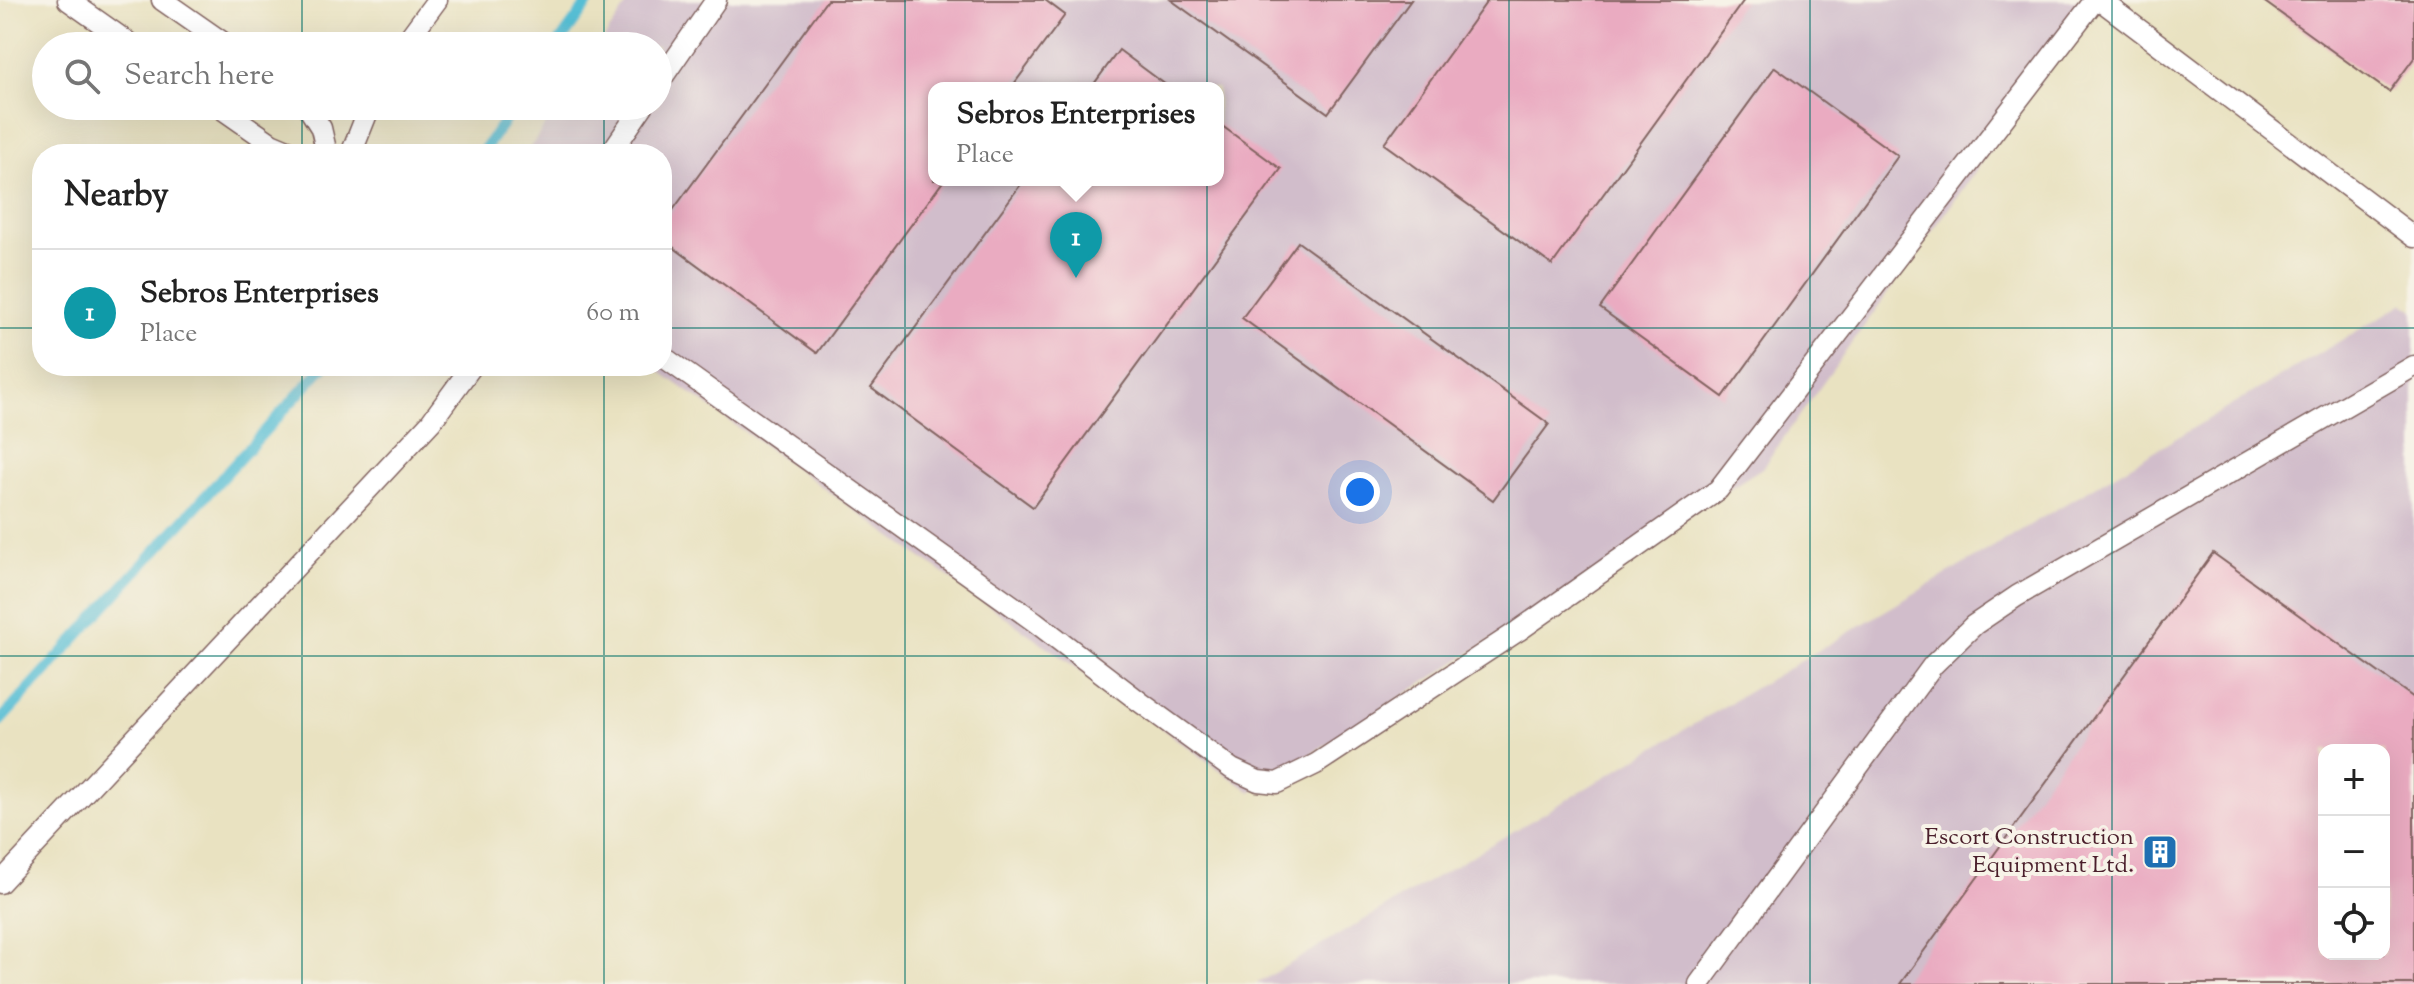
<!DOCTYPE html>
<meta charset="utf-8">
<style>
body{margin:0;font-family:"Sorts Mill Goudy",serif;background:#f6f6f6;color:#222}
.controls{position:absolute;right:24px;bottom:24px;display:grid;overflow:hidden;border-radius:16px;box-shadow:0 8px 32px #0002}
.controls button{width:72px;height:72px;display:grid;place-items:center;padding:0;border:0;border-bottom:2px solid #e0e0e0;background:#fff;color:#222;font:40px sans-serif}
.you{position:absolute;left:1360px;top:492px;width:28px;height:28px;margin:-20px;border:6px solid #fff;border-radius:50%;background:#1a73e8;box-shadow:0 0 0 12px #1a73e833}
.badge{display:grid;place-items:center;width:52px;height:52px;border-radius:50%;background:#111827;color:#fff;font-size:26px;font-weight:700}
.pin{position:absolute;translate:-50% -66px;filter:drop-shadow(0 2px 4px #0008)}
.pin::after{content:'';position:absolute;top:42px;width:28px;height:24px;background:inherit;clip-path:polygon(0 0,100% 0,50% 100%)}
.popup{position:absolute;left:928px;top:82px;width:296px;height:104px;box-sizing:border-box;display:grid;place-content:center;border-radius:16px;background:#fff;filter:drop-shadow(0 2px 6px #0005);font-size:26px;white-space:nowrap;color:#767676}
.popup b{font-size:30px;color:#222}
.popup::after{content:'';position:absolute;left:50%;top:100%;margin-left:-16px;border:16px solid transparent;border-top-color:#fff}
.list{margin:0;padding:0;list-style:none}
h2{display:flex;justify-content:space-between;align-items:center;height:104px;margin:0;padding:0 32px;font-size:34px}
h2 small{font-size:26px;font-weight:400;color:#767676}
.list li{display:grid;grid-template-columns:52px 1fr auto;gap:24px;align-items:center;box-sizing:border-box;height:128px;padding:0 32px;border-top:2px solid #e0e0e0}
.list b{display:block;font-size:30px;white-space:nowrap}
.list p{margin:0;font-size:26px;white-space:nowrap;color:#767676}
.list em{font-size:26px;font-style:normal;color:#767676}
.icon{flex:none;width:44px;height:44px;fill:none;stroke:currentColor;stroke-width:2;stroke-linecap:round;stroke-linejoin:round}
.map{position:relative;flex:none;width:2414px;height:984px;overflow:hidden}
.search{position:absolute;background:#fff;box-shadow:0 8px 32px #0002;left:32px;top:32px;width:640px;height:88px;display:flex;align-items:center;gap:20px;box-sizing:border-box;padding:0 28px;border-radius:44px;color:#767676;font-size:30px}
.panel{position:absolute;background:#fff;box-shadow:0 8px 32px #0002;left:32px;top:144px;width:640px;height:232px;border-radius:32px}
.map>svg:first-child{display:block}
.industrial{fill:#d1bdcb;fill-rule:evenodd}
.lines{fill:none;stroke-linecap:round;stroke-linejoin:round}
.stream{stroke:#56bed4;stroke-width:11}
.building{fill:#eaabc1;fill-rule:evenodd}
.lane-casing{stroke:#826360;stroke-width:23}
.lane{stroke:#fff;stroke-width:20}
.grid{fill:none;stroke:#0f766e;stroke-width:2;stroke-opacity:0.55}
.labels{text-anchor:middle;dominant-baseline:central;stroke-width:8;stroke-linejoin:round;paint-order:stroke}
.poi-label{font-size:24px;fill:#4a1f2b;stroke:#f7f3e8;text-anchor:end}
</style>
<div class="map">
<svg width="2414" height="984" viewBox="0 0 2414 984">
<rect width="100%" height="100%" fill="#f7f3e8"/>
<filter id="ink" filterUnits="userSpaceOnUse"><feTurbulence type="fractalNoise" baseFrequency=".0125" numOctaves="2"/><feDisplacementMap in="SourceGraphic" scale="16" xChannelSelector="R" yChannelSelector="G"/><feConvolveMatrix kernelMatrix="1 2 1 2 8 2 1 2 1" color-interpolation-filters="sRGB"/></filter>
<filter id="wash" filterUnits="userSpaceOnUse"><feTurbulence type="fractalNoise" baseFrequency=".006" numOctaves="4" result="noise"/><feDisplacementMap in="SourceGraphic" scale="32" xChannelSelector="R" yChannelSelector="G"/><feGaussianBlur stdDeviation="1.8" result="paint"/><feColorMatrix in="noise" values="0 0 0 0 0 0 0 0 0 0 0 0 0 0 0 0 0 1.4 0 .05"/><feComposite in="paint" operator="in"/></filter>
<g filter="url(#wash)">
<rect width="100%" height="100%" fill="#e9e2c1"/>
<!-- industrial -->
<g class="industrial">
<path d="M630,0H2080L2092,9L1762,468L1251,792L652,366H662V154H526L558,106H658V46H599ZM934,88H1218V180H934Z"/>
<path d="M2404,303L2414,310V984H1256ZM2324,750H2384V954H2324Z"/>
</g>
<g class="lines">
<!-- stream -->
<g class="stream">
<path d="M557,46L590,0"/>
<path d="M481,154L515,106"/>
<path d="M0,721L324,366"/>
</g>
</g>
<g id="blocks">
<!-- building -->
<g class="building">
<path d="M827,0H1045L1065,15L1011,88H934V180H944L817,353L662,239V225Z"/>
<path d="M1171,0H1411L1328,113Z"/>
<path d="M1488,0H1744L1552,265L1384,144Z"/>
<path d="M2262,0H2414V58L2389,92Z"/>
<path d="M1119,50L1170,88H1091Z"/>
<path d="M1775,67L1898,156L1723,397L1600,308Z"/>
<path d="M1218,123L1281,169L1033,507L871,388L1024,180H1218Z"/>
<path d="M1298,242L1549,424L1493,500L1242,318Z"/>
<path d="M2213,553L2414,698V984H1900ZM2324,750H2384V954H2324Z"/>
</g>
</g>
</g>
<g filter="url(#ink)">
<use href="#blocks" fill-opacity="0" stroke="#826360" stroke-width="2"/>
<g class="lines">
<defs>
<g id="lane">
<path d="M68,0L133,46"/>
<path d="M162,0L228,46"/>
<path d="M2100,0L2414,237"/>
<path d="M403,46L437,0"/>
<path d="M658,84L716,0"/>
<path d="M218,106L271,143L297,154"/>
<path d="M307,106L321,128L327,154"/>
<path d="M351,154L370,106"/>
<path d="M610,154L643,106"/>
<path d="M662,356L1034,621L1140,702L1232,769L1258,781L1277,783L1316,764L1518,631L1718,490L2095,0"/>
<path d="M0,883L431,422L472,366"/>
<path d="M1699,984L1933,665L1974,625L2017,596L2414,366"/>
</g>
</defs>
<!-- lane casing -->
<use href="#lane" class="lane-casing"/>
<!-- lane -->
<use href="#lane" class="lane"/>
</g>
</g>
<!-- grid -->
<path class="grid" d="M302,0V46M604,0V46M905,0V984M1207,0V984M1509,0V984M1810,0V984M2112,0V984M302,106V154M604,106V154M0,328H42M662,328H2414M302,366V984M604,366V984M0,656H2414"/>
<!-- icons -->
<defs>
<symbol id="building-square" viewBox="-11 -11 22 22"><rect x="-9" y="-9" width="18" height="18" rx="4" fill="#1f6fb2" stroke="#f7f3e8"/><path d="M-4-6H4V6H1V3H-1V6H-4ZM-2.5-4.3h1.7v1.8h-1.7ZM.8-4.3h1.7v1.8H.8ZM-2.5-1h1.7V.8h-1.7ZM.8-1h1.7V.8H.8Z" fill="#fff"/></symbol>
</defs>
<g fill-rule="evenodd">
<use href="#building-square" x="2140" y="832" width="40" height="40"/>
</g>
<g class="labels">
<!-- poi labels -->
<g class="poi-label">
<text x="2134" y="838">Escort Construction<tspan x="2134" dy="28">Equipment Ltd.</tspan></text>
</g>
</g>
</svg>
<div class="controls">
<button>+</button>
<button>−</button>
<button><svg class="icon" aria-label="locate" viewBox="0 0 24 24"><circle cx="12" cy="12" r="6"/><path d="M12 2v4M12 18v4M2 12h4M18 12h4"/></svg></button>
</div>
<div class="you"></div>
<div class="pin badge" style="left:1076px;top:278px;background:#0f9aa8">1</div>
<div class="popup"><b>Sebros Enterprises</b>Place</div>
<div class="search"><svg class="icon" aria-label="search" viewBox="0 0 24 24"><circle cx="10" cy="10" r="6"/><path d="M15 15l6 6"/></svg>Search here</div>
<section class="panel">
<h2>Nearby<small></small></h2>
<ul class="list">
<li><span class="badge" style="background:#0f9aa8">1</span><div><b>Sebros Enterprises</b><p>Place</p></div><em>60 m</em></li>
</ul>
</section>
</div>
